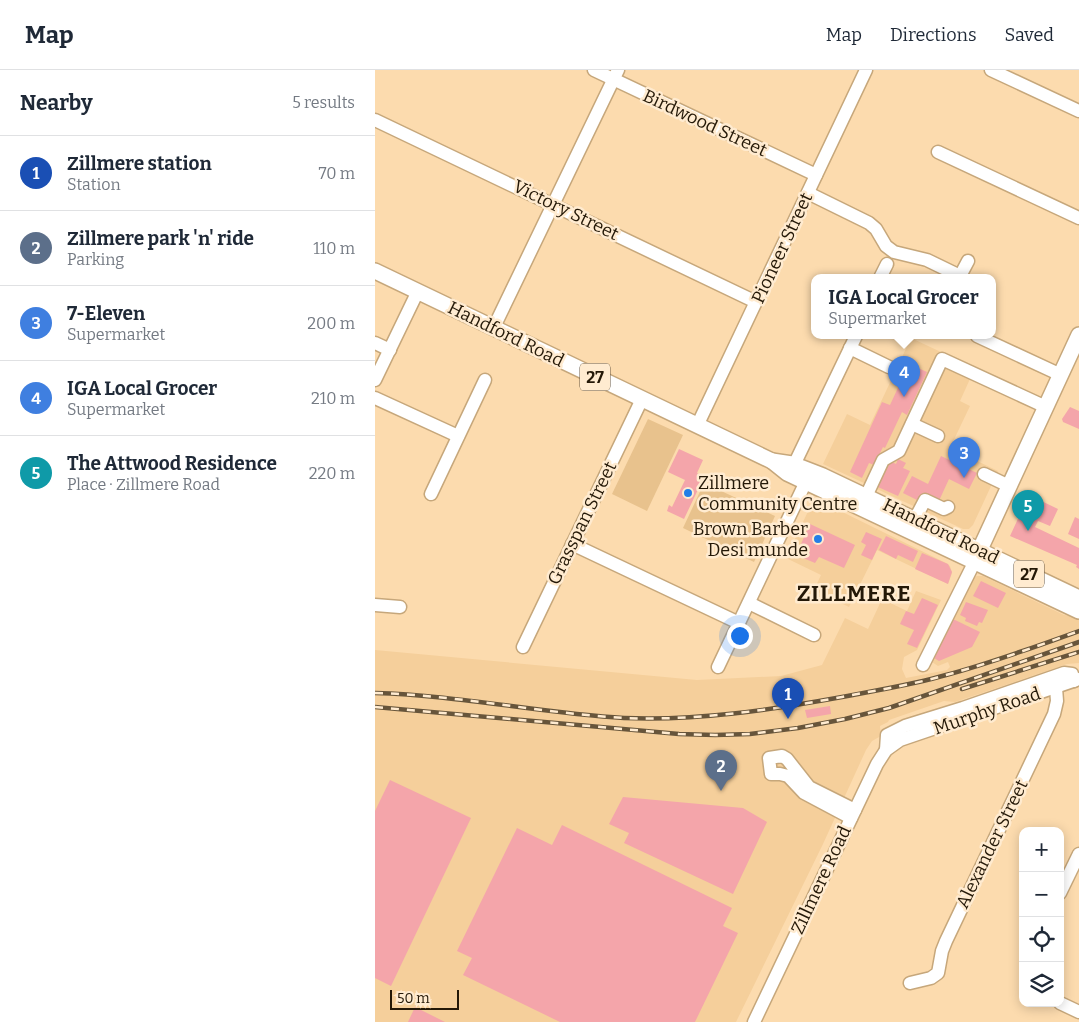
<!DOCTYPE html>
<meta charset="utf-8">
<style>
body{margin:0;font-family:Bitter,serif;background:#f6f6f7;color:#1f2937}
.controls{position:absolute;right:15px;bottom:15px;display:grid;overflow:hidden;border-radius:10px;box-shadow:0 2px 12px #0003}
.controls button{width:45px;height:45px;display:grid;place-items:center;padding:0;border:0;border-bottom:1px solid #e0e1e3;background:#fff;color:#1f2937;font:25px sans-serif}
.scale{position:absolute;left:15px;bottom:12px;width:69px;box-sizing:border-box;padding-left:5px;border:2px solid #241807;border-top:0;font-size:14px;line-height:18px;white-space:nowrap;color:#241807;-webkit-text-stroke:4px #ffebd0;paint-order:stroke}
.you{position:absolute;left:364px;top:565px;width:18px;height:18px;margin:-12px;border:4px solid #fff;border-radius:50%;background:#1a73e8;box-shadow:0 0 0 8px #1a73e833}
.badge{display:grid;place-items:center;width:32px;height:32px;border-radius:50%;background:#db2777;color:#fff;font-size:16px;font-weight:700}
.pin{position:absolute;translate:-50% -41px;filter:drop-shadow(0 1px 2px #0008)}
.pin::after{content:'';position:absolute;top:26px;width:18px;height:15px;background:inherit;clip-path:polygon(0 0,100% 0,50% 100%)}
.popup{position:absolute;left:436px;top:204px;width:185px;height:65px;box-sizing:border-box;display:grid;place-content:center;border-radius:10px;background:#fff;filter:drop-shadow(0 1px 4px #0005);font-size:16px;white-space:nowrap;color:#747a83}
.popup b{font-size:19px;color:#1f2937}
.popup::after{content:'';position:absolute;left:50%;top:100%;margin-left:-10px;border:10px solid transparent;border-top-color:#fff}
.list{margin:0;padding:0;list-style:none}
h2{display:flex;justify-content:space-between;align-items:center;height:65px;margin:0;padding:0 20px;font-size:21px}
h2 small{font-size:16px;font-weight:400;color:#747a83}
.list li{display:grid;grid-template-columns:32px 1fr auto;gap:15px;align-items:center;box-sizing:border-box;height:75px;padding:0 20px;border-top:1px solid #e0e1e3}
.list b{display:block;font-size:19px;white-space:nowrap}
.list p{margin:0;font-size:16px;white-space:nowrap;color:#747a83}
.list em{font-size:16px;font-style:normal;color:#747a83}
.icon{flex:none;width:28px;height:28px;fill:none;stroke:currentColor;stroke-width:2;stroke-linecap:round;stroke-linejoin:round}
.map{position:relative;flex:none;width:704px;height:952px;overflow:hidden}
header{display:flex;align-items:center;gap:30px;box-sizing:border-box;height:70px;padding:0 25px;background:#fff;border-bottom:1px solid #e0e1e3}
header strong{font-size:24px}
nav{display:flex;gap:28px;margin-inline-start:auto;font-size:18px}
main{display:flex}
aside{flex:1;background:#fff}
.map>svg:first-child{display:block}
.built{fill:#f5cf9b}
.green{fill:#e8c28d}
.building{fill:#f4a5aa}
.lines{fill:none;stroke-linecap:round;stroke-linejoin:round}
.minor-casing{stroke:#c6a77b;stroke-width:15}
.major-casing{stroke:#c6a77b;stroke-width:18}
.minor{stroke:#fff;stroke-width:12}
.major{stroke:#fff;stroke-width:15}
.rail-casing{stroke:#67553b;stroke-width:4.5}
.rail{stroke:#ffebd0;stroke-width:2.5;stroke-dasharray:8;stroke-linecap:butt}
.poi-dot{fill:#247ee7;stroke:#ffebd0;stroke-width:2}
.labels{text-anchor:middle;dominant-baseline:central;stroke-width:5;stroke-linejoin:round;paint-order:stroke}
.shield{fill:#ffebd0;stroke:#665743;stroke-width:1}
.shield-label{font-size:16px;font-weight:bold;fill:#241807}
.street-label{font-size:18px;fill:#241807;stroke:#ffebd0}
.poi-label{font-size:18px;fill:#241807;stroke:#ffebd0;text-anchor:start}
.district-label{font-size:22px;font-weight:bold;letter-spacing:1px;fill:#241807;stroke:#ffebd0}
</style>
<header>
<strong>Map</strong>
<nav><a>Map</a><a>Directions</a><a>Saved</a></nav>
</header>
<main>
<aside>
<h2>Nearby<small>5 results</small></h2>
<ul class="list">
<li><span class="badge" style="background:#1a4fb4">1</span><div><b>Zillmere station</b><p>Station</p></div><em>70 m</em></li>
<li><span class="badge" style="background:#5c6f8a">2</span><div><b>Zillmere park 'n' ride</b><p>Parking</p></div><em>110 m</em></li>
<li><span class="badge" style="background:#3f7fe0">3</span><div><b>7-Eleven</b><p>Supermarket</p></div><em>200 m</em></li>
<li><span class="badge" style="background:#3f7fe0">4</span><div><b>IGA Local Grocer</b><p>Supermarket</p></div><em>210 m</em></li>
<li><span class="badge" style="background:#0f9aa8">5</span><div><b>The Attwood Residence</b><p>Place · Zillmere Road</p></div><em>220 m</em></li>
</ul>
</aside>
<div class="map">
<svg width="704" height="952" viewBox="0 0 704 952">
<rect width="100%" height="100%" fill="#fcdbae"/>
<!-- built -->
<g class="built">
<path d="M536,268L658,325L601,309H595L585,331L595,336L575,378L623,401L598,455L594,459H588L448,394L472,344L495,355Z"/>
<path d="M443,430L571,493L575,496L577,503L573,514L502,480L474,537L439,520L446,505L411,488L437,433Z"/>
<path d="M602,506H608L689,545L697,546L704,549V593L692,594L580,632L569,631L514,650L513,652L505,656L506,666L497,671L491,680L448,774L361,952H0V580L322,610L406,606L447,595L470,548L493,559L507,529L532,541L541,521L566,530L542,580L529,587L527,599L531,608L572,600L575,597L573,592L563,596L557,592L597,509Z"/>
</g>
<!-- green -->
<g class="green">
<path d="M273,349L308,365L272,441L237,424Z"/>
<path d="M329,413L400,446L379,492L308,458Z"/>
</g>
<!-- building -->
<g class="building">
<path d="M534,294L552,302L532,345L527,342L510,378L508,377L499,395L494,393L487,408L475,402L507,332L515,335Z"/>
<path d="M695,337L704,341V359L688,352L687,349Z"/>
<path d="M304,379L328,390L322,403L329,407L309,449L292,441L294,435L297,437L310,410L293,402Z"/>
<path d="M566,386L602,403L594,419L574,409L563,433L544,431L528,423L537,406L553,414Z"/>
<path d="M523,389L531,393L528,398L535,401L523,426L503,417L515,391L521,394Z"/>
<path d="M654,425L683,439L675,456L663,451L660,457L704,478V499L701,497L702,495L635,466Z"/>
<path d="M700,447L704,449V469L693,464Z"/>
<path d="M435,454L480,475L469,498L444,487L440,493L421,485Z"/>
<path d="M491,462L507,469L497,490L486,485L491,475L486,472Z"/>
<path d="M511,466L543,481L538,492L523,485L521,489L504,480Z"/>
<path d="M547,483L573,494L577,502L573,514L540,499Z"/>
<path d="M606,511L631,523L623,538L598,526Z"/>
<path d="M547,528L563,535L542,578L532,574L539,560L525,554L531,541L539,544Z"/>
<path d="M591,532L613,540L607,553L604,552L602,556L590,551L591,548L585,545Z"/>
<path d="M578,549L605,562L597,577L564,591L559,588Z"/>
<path d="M455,636L456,644L432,648L430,640Z"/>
<path d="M15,710L96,748L16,916L0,908V741Z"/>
<path d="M248,727L368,738L392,752L358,824L249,773L254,763L234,754Z"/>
<path d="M187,755L357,838L348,856L363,863L320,952H185L88,905L97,888L82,881L142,758L177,775Z"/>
<path d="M40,937L70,952H33Z"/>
</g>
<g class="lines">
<defs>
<g id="minor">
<path d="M219,0L441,105"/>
<path d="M616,0L704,41"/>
<path d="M0,50L381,232"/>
<path d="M563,82L704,148"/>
<path d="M433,123L494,153L501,159L511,176L519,182L552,190L585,206"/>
<path d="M505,208L512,194"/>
<path d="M584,208L593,191"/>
<path d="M119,257L243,0"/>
<path d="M602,266L686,305"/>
<path d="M0,273L15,280"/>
<path d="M475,278L514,297"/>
<path d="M0,310L43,221"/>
<path d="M0,328L83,366"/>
<path d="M537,354L563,366"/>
<path d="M322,356L491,0"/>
<path d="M419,395L481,266"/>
<path d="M609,404L634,416"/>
<path d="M56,424L110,310"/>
<path d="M487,435L508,390L524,381L567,289L671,337"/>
<path d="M540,449L550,430L569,439L573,437"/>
<path d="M197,474L364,553"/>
<path d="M374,533L439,565"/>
<path d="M0,535L25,537"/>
<path d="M148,577L267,329"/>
<path d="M548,595L600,491"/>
<path d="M343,597L435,403"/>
<path d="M511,680L512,665L530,656L588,638L689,603L697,604L699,611"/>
<path d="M476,748L429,723L413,706L405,704H396L394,688L407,686L412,689L434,717L480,740"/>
<path d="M685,823L704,784"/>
<path d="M535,913L556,908L563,903L567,881L571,871L679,644L682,631L681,618"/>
<path d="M685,933L704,942"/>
<path d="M379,952L502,694L511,680L525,670L704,609"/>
</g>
<g id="major">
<path d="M0,201L397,391L412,403L704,541"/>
<path d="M397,391L417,394L448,406L704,528"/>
<path d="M601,488L704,265"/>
</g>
</defs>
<!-- minor casing -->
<use href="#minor" class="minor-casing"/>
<!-- major casing -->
<use href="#major" class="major-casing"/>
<!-- minor -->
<use href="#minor" class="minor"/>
<!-- major -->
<use href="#major" class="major"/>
<defs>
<g id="rail">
<path d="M587,619L704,582"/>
<path d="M0,623C83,625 165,643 249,648C322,651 395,640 467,627C502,620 537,615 571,605C616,593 660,577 704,561"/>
<path d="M0,637L304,664L340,665L375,664L423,658L470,649L514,638L704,572"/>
</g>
</defs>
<!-- rail casing -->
<use href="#rail" class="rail-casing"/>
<!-- rail -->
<use href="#rail" class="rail"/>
</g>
<!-- markers -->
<g class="poi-dot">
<circle cx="313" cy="423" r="5"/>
<circle cx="443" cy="469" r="5"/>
</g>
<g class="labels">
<!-- shield labels -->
<g class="shield">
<rect x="205" y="293.5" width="30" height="27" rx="4"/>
<rect x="639" y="490.5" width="30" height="27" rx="4"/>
</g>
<g class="shield-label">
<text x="220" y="307">27</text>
<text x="654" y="504">27</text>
</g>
<!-- street labels -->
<g class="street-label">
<text transform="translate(330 53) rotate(25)">Birdwood Street</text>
<text transform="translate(191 140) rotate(26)">Victory Street</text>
<text transform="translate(407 178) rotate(-65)">Pioneer Street</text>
<text transform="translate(131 264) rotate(26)">Handford Road</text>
<text transform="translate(207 453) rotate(-64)">Grasspan Street</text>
<text transform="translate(566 461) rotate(26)">Handford Road</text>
<text transform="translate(612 641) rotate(-19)">Murphy Road</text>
<text transform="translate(617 774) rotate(-64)">Alexander Street</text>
<text transform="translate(446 810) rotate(-65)">Zillmere Road</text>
</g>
<!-- poi labels -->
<g class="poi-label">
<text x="323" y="413">Zillmere<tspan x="323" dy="21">Community Centre</tspan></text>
<text x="433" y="459" text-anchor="end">Brown Barber<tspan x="433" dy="21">Desi munde</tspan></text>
</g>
<!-- district labels -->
<g class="district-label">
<text x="479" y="523">ZILLMERE</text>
</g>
</g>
</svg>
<div class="controls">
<button>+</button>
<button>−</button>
<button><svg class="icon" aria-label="locate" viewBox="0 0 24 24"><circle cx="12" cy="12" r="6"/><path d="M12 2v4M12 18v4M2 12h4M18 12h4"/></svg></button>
<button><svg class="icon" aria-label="layers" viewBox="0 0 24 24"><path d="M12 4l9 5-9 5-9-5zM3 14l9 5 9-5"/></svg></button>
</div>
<div class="scale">50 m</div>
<div class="you"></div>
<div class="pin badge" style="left:413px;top:649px;background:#1a4fb4">1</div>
<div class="pin badge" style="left:346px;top:721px;background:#5c6f8a">2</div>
<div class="pin badge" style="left:589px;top:408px;background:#3f7fe0">3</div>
<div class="pin badge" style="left:529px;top:327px;background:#3f7fe0">4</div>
<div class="popup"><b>IGA Local Grocer</b>Supermarket</div>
<div class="pin badge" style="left:653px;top:461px;background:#0f9aa8">5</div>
</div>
</main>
